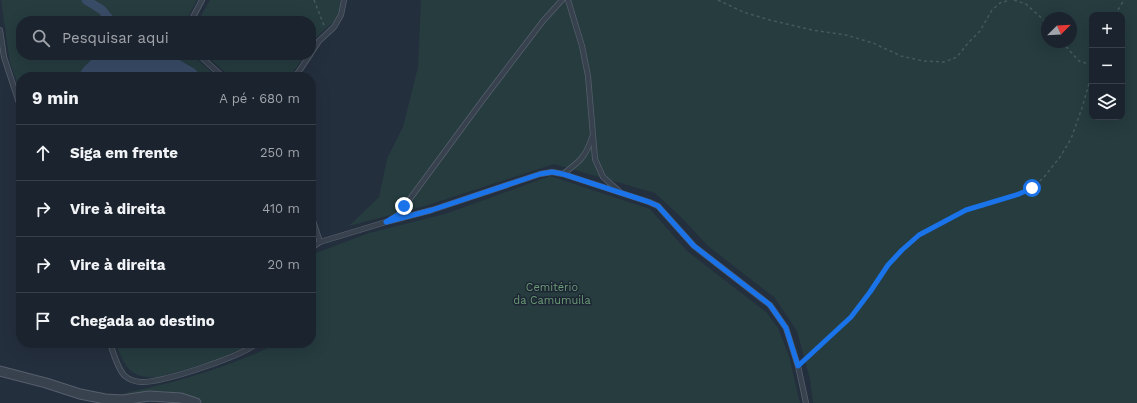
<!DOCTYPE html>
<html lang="pt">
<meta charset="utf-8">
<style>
body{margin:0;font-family:"Work Sans",sans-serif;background:#282f3a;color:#f1f3f6}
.controls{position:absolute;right:12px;top:12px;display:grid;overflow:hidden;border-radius:8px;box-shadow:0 4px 16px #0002}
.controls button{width:36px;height:36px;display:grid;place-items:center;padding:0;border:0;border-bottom:1px solid #39404a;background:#1b232e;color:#f1f3f6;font:20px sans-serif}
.compass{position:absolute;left:1041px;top:12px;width:36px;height:36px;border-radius:50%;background:#1b232e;box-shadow:0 4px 16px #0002;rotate:66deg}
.stop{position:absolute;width:12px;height:12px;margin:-9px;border:3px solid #1a73e8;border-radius:50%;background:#fff}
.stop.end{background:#1a73e8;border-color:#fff;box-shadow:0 1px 4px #0008}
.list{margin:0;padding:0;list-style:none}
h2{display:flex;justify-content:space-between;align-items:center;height:52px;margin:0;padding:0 16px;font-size:17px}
h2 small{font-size:13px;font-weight:400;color:#a0a4aa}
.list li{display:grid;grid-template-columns:26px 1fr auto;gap:12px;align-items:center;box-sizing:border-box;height:56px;padding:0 16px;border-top:1px solid #39404a}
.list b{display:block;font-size:15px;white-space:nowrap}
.list em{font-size:13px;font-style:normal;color:#a0a4aa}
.icon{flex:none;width:22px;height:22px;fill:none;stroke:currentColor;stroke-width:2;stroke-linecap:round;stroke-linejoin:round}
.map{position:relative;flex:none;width:1137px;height:403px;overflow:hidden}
.search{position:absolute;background:#1b232e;box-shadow:0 4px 16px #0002;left:16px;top:16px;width:300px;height:44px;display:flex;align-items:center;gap:10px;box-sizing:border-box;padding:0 14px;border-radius:16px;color:#a0a4aa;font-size:15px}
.panel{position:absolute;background:#1b232e;box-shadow:0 4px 16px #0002;left:16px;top:72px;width:300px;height:276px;border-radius:16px}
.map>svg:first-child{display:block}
.green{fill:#263c3f;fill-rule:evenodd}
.water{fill:#394c67}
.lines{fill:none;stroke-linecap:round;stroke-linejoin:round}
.canal{stroke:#394c67;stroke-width:9}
.lane-casing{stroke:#565f6c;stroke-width:6}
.street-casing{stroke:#565f6c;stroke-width:11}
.path{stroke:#44595c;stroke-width:1.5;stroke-dasharray:3 3;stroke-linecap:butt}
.lane{stroke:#38414e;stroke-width:4.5}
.street{stroke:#38414e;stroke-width:9}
.route{stroke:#1a73e8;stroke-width:5}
.labels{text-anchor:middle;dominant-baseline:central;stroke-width:3;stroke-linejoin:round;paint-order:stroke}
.park-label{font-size:11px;fill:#6b9a76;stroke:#1d2633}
</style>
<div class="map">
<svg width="1137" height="403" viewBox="0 0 1137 403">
<rect width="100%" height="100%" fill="#242f3e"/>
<!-- green -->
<g class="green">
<path d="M1,0H197L186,21H21V55H96L83,68L77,77H21V92L10,63Z"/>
<path d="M210,0H340C340,27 322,26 311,45V21H198Z"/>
<path d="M421,0H1137V403H813L810,379L797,331L775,298L708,246L680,216L655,193L554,164L425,206L349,226L379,197L387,159L403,127L418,67ZM1092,15H1122V117H1092ZM1047,18H1071V42H1047Z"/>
<path d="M171,55H192L217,77H202L195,69Z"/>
<path d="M206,55H305L290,77H230Z"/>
<path d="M550,176L650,209L687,251L766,312L778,328L789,356L800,403H203L181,394L161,391L119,394C172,384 224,369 272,346V343H311V255L369,233L445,214Z"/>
<path d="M115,343H252C224,360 191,368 159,377C129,379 126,367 115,343Z"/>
</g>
<!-- water -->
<path class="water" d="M96,55H171L195,69L202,77H77L83,68Z"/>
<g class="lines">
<!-- canal -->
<path class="canal" d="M86,0L102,10L111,21"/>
<defs>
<g id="lane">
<path d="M568,0L582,46L588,76L595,159L603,177L619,191"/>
<path d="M191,21L202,0"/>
<path d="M0,30L4,57L21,109"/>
<path d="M311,53L319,41L334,27L341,15L344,0"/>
<path d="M199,55L223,77"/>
<path d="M295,77L310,55"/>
<path d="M563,174C579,162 586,157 592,137"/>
<path d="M311,205L313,221L320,242"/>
<path d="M391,219L398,215L482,101L543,21L562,0"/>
<path d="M311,248L320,242L386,222L432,210L540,174L552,172L563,174L649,202L658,206L694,246L770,305L786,328L798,366L806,403"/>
<path d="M110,343C113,352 118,370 125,376C129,380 137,382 142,382C164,382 241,357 257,343"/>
</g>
<path id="street" d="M0,371L46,383L80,394L105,399L123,400L149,396L181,398L196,403"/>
</defs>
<!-- lane casing -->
<use href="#lane" class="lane-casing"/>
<!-- street casing -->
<use href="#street" class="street-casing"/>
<!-- path -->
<g class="path">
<path d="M314,0L325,28"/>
<path d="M718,0L743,12L770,20L812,30L846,35L873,43L901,56L923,61L944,62L957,57L968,43L980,31L992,10L1000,3L1010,0"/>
<path d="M1014,0L1026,4L1047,23"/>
<path d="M1115,15L1124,0"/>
<path d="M1062,42L1079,61L1092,65"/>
<path d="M803,362L851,317L870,292L888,265L902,250L919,235L966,210L1019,194L1032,188L1044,177L1060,157L1071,139L1082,108L1092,73"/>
</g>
<!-- lane -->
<use href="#lane" class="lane"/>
<!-- street -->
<use href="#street" class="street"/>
</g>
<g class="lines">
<!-- route -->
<path class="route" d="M404,206L398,215L386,222L432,210L540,174L552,172L563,174L649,202L658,206L694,246L770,305L786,328L798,366L851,317L870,292L888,265L902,250L919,235L966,210L1019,194L1032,188"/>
</g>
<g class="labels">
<!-- park labels -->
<g class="park-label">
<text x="552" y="287">Cemitério<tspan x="552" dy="13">da Camumuila</tspan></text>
</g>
</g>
</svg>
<div class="controls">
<button>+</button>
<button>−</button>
<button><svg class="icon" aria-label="layers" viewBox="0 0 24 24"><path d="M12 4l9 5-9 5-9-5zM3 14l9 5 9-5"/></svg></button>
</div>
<svg class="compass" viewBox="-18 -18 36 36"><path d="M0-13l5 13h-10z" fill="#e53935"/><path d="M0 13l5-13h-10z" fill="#a0a4aa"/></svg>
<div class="stop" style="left:1032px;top:188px"></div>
<div class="stop end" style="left:404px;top:206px"></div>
<div class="search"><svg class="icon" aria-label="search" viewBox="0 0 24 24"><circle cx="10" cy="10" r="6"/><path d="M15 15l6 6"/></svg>Pesquisar aqui</div>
<section class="panel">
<h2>9 min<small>A pé · 680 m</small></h2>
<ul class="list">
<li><svg class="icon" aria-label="ahead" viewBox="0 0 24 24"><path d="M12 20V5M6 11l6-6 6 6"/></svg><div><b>Siga em frente</b></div><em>250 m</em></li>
<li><svg class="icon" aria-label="right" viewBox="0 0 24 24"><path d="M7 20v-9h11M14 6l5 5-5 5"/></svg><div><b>Vire à direita</b></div><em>410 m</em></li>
<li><svg class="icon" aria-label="right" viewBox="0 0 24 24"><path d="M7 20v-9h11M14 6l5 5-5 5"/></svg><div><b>Vire à direita</b></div><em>20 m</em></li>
<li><svg class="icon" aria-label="arrive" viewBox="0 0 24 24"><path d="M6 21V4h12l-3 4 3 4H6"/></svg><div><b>Chegada ao destino</b></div></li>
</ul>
</section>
</div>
